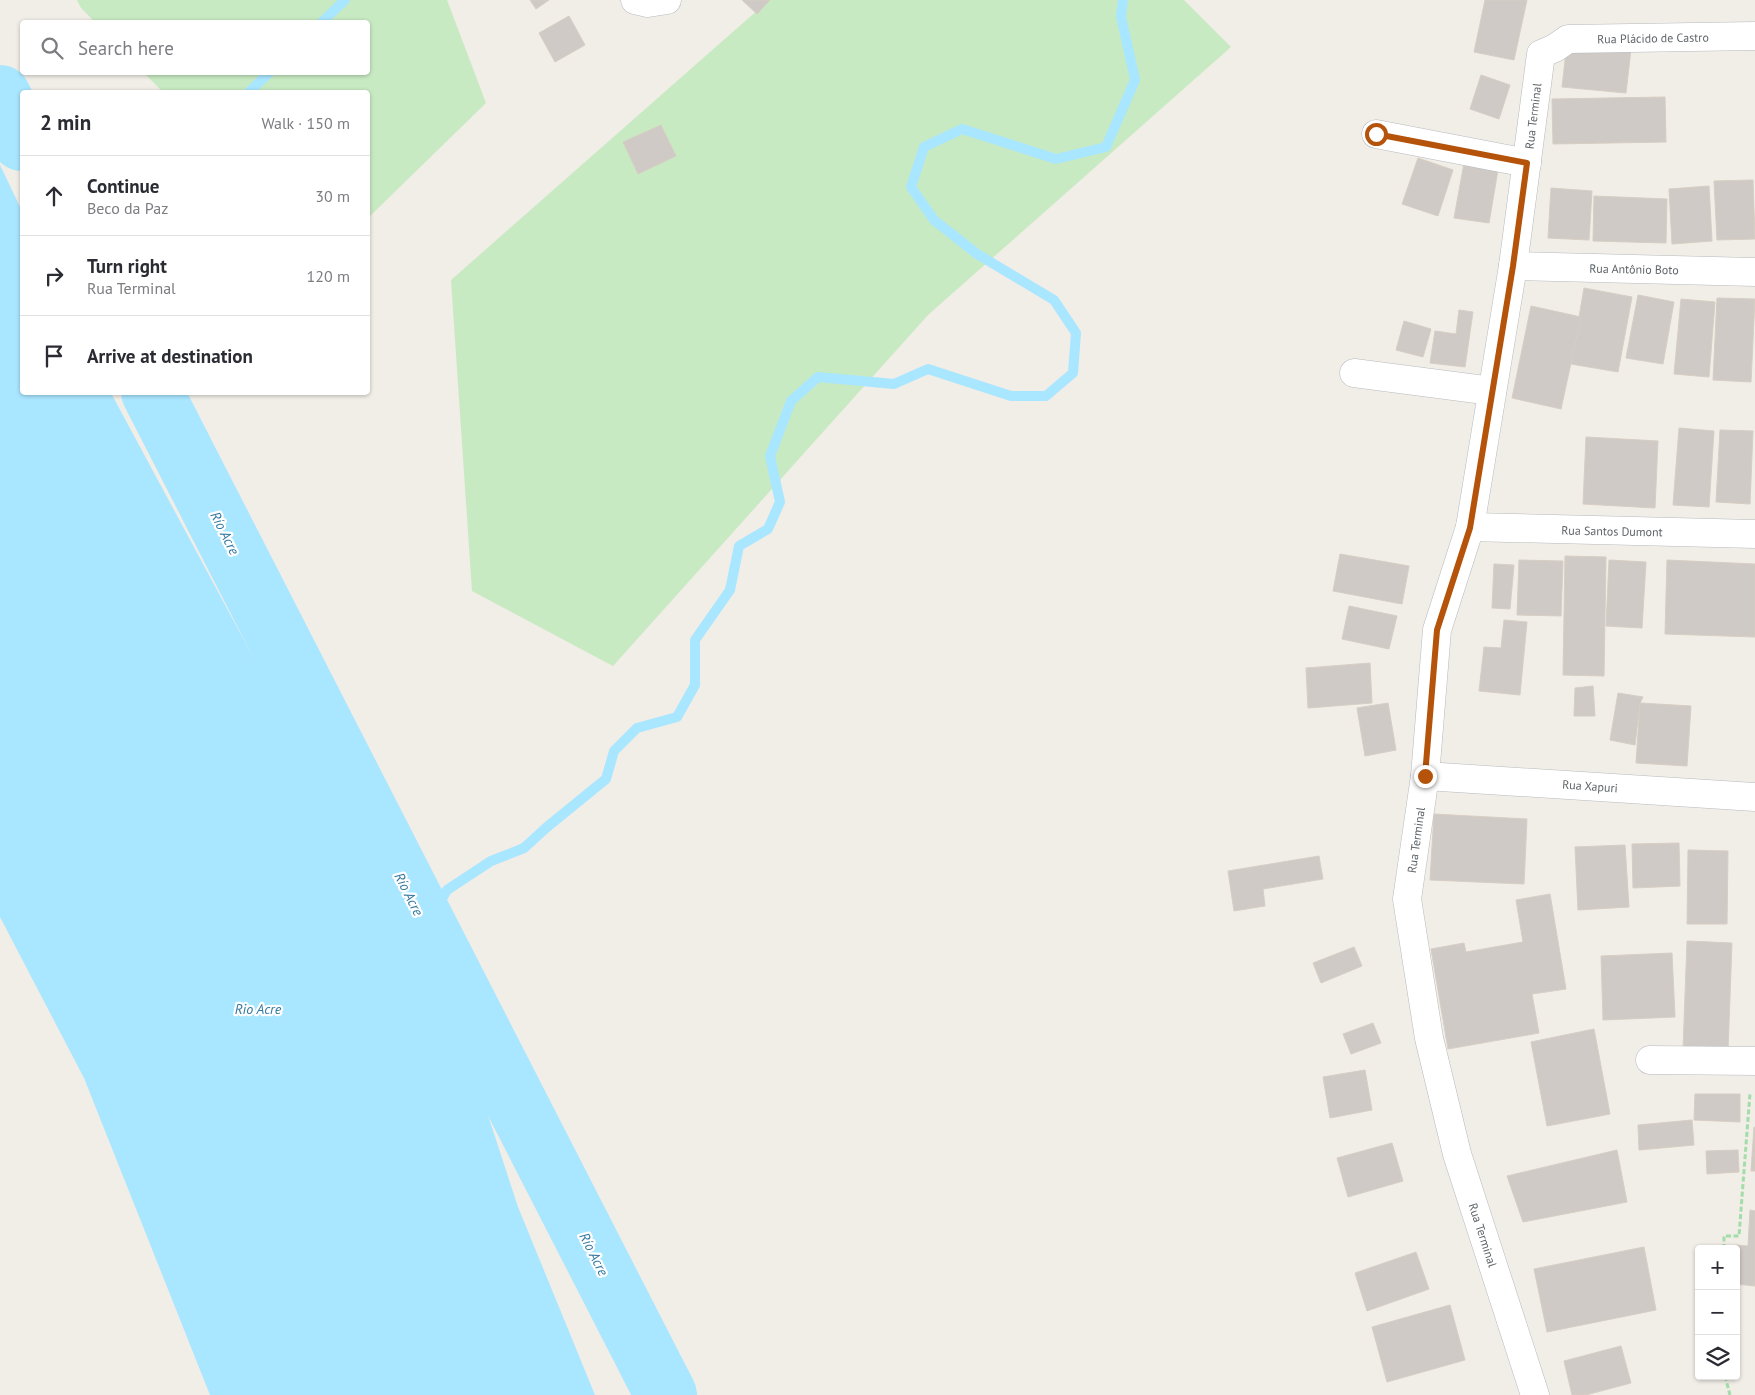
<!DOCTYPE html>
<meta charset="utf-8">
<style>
body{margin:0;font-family:"PT Sans",sans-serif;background:#f2f2f3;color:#2b2b33}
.controls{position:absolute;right:15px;bottom:15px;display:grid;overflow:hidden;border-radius:5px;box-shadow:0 1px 4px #0004}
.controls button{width:45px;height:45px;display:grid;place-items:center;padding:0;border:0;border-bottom:1px solid #e1e1e2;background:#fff;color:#2b2b33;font:25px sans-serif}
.stop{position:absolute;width:15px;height:15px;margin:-11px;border:4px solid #b45309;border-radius:50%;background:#fff}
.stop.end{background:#b45309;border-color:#fff;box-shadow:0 1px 5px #0008}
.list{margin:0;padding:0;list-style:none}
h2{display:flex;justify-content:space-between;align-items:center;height:65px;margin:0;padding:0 20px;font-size:21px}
h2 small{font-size:16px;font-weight:400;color:#7c7c81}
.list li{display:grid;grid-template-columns:32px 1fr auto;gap:15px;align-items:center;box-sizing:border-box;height:80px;padding:0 20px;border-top:1px solid #e1e1e2}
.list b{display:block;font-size:19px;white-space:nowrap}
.list p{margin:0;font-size:16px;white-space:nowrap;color:#7c7c81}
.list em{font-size:16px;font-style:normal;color:#7c7c81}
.icon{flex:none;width:28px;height:28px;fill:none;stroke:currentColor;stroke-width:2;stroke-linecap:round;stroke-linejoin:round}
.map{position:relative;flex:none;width:1755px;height:1395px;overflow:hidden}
.search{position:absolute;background:#fff;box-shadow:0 1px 4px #0004;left:20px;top:20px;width:350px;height:55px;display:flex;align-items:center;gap:12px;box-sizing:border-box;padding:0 18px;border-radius:5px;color:#7c7c81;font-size:19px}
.panel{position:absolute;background:#fff;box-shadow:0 1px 4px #0004;left:20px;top:90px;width:350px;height:305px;border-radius:5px}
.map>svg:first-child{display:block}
.green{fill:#c8eac2}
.water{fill:#a9e6ff}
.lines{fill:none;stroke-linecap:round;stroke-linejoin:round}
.stream{stroke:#a9e6ff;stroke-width:10}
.river{stroke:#a9e6ff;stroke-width:62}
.building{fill:#cfcac5;stroke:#d7cec4}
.minor-casing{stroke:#b7babe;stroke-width:29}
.path{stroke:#a3ddaa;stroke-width:3;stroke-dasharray:5 2.5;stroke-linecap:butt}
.minor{stroke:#fff;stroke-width:28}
.route{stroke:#b45309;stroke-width:6}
.labels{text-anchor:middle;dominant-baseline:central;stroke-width:4.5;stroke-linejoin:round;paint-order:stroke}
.street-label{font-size:12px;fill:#5e6468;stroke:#fff}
.water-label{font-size:14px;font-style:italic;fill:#34789f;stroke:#fff}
</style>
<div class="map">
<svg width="1755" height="1395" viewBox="0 0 1755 1395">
<rect width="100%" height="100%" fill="#f1ede7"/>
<!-- green -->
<g class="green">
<path d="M77,0H447L486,103L368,218V92H163L144,73L368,72V22H95L81,8Z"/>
<path d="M769,0H1184L1231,47L928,315L613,666L472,591L451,280Z"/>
</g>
<!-- water -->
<path class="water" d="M0,165L22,211V392L111,393L273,694L426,926L518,1207L595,1395H210L84,1078L0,917Z"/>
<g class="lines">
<!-- stream -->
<g class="stream">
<path d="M322,22L345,0"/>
<path d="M249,92L270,72"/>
<path d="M426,926L447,890L491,861L524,848L547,827L606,779L614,751L637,728L677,717L695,685V640L730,590L739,546L768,529L780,502L770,456L791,401L818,377L894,384L928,369L1011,396H1046L1073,373L1076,333L1054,300L977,254L934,220L911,187L924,147L962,129L1056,159L1106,147L1135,80L1121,16L1123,0"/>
</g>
<!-- river -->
<g class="river">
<path d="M0,96L22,140"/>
<path d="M152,392L666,1395"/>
</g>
</g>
<!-- building -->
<g class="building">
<path d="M530,0H549L536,9Z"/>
<path d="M742,0H770L757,14Z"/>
<path d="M1485,0H1527L1514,60L1474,52Z"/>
<path d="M569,16L585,45L555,62L539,33Z"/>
<path d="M1567,43L1631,49L1626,93L1562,87Z"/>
<path d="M1481,75L1510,85L1499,119L1470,109Z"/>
<path d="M1665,97L1666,142L1553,144L1552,99Z"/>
<path d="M661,125L676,156L638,174L623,142Z"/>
<path d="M1418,158L1453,170L1438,216L1402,204Z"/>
<path d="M1464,163L1498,170L1489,223L1454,218Z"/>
<path d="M1753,180L1755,239L1717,240L1714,181Z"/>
<path d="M1709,186L1712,241L1672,244L1669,189Z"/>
<path d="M1551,188L1592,191L1589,240L1548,238Z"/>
<path d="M1594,196L1667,199L1666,243L1593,241Z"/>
<path d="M1584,288L1632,297L1618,372L1571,364Z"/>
<path d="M1638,295L1674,302L1663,364L1626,358Z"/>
<path d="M1717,298L1755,299L1751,382L1713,380Z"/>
<path d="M1681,299L1715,302L1709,377L1674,374Z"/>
<path d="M1531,306L1581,317L1561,409L1512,398Z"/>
<path d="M1459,310L1473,312L1465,367L1430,363L1435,331L1456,334Z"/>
<path d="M1404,321L1431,329L1423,357L1396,350Z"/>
<path d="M1679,428L1714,431L1709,507L1673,505Z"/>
<path d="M1720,430L1753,431L1750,504L1716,502Z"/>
<path d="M1586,437L1658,441L1655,508L1583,504Z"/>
<path d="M1340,554L1409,566L1402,604L1333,591Z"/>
<path d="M1565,556L1606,557L1604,676L1563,675Z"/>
<path d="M1519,560L1563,561L1561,616L1517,615Z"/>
<path d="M1609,560L1646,562L1642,628L1606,626Z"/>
<path d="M1667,560L1755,564V637L1665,634Z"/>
<path d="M1494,564L1514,565L1510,609L1492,608Z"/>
<path d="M1349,606L1397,616L1389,649L1342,639Z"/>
<path d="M1504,620L1527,622L1520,695L1479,691L1484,647L1501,648Z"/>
<path d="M1370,663L1372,703L1308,708L1306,668Z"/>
<path d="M1593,686L1595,716H1574L1575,688Z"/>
<path d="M1618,693L1643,697L1640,703L1635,745L1610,740Z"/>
<path d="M1388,703L1396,750L1365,756L1357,708Z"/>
<path d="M1640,703L1691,706L1687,766L1636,763Z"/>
<path d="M1434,814L1527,819L1524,884L1430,880Z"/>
<path d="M1679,843L1680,886L1633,888L1632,844Z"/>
<path d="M1625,845L1629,907L1578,910L1575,847Z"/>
<path d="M1688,850L1728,851L1727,924H1687Z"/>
<path d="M1319,856L1323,879L1263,889L1265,906L1234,911L1228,871Z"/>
<path d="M1550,894L1566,989L1532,994L1539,1033L1448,1049L1431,949L1464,943L1466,952L1523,942L1516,900Z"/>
<path d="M1687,941L1732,943L1728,1052L1683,1050Z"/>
<path d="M1354,947L1362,966L1321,983L1313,963Z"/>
<path d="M1672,953L1675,1017L1603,1020L1601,956Z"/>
<path d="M1373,1023L1381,1043L1351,1054L1343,1034Z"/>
<path d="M1594,1029L1610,1114L1547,1126L1531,1042Z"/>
<path d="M1365,1070L1372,1110L1330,1118L1323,1077Z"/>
<path d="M1695,1094H1740V1122L1694,1120Z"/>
<path d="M1692,1120L1694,1145L1639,1150L1638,1125Z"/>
<path d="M1754,1127H1755V1171H1751Z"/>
<path d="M1392,1143L1403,1181L1348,1197L1337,1158Z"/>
<path d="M1617,1150L1627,1202L1523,1222L1507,1176Z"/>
<path d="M1738,1150L1739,1172L1707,1174L1706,1151Z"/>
<path d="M1750,1210L1755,1211V1286L1736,1284V1249H1734L1735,1245L1748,1246Z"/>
<path d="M1644,1247L1656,1310L1547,1332L1534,1269Z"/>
<path d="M1416,1252L1429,1289L1367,1311L1355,1273Z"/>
<path d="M1450,1305L1465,1360L1387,1382L1372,1327Z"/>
<path d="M1621,1346L1631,1383L1586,1395H1572L1564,1361Z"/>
</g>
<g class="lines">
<defs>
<g id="minor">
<path d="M635,0L648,3L667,0"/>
<path d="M1376,134L1527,163"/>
<path d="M1513,266L1755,272"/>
<path d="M1354,373L1492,391"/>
<path d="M1470,527L1755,534"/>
<path d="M1425,776L1755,797"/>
<path d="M1650,1060L1755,1061"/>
<path d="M1535,1395L1457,1154L1429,1038L1407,899L1425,776L1437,630L1470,527L1513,266L1541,54L1555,48L1568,39L1755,36"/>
</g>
</defs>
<!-- minor casing -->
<use href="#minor" class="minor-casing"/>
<!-- path -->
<g class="path">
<path d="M1724,1249V1236H1739L1750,1093"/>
<path d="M1725,1376L1730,1395"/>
</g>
<!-- minor -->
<use href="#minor" class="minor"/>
</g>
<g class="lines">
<!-- route -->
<path class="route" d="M1376,134L1527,163L1513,266L1470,528L1437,630L1425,776"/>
</g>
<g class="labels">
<!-- street labels -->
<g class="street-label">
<text transform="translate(1653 38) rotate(-1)">Rua Plácido de Castro</text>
<text transform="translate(1533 116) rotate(-83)">Rua Terminal</text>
<text transform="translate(1634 269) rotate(1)">Rua Antônio Boto</text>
<text transform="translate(1612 531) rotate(1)">Rua Santos Dumont</text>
<text transform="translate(1590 786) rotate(4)">Rua Xapuri</text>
<text transform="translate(1416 840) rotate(-82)">Rua Terminal</text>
<text transform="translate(1483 1235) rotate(72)">Rua Terminal</text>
</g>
<!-- water labels -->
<g class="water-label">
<text transform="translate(225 533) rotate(63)">Río Acre</text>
<text transform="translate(409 894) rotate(63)">Río Acre</text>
<text x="258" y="1009">Rio Acre</text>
<text transform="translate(594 1254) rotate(63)">Río Acre</text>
</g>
</g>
</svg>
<div class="controls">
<button>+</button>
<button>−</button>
<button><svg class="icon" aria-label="layers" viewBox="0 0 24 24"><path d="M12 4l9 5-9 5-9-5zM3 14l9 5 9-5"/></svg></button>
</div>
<div class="stop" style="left:1376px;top:134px"></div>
<div class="stop end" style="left:1425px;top:776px"></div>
<div class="search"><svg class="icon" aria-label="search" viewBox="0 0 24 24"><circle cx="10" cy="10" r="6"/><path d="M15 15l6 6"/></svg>Search here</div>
<section class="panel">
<h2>2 min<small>Walk · 150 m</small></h2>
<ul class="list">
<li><svg class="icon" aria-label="ahead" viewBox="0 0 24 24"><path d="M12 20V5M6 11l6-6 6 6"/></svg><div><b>Continue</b><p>Beco da Paz</p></div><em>30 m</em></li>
<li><svg class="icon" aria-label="right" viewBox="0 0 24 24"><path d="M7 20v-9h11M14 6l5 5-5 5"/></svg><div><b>Turn right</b><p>Rua Terminal</p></div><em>120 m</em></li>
<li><svg class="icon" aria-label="arrive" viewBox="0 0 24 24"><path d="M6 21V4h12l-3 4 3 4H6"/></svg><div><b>Arrive at destination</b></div></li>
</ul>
</section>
</div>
